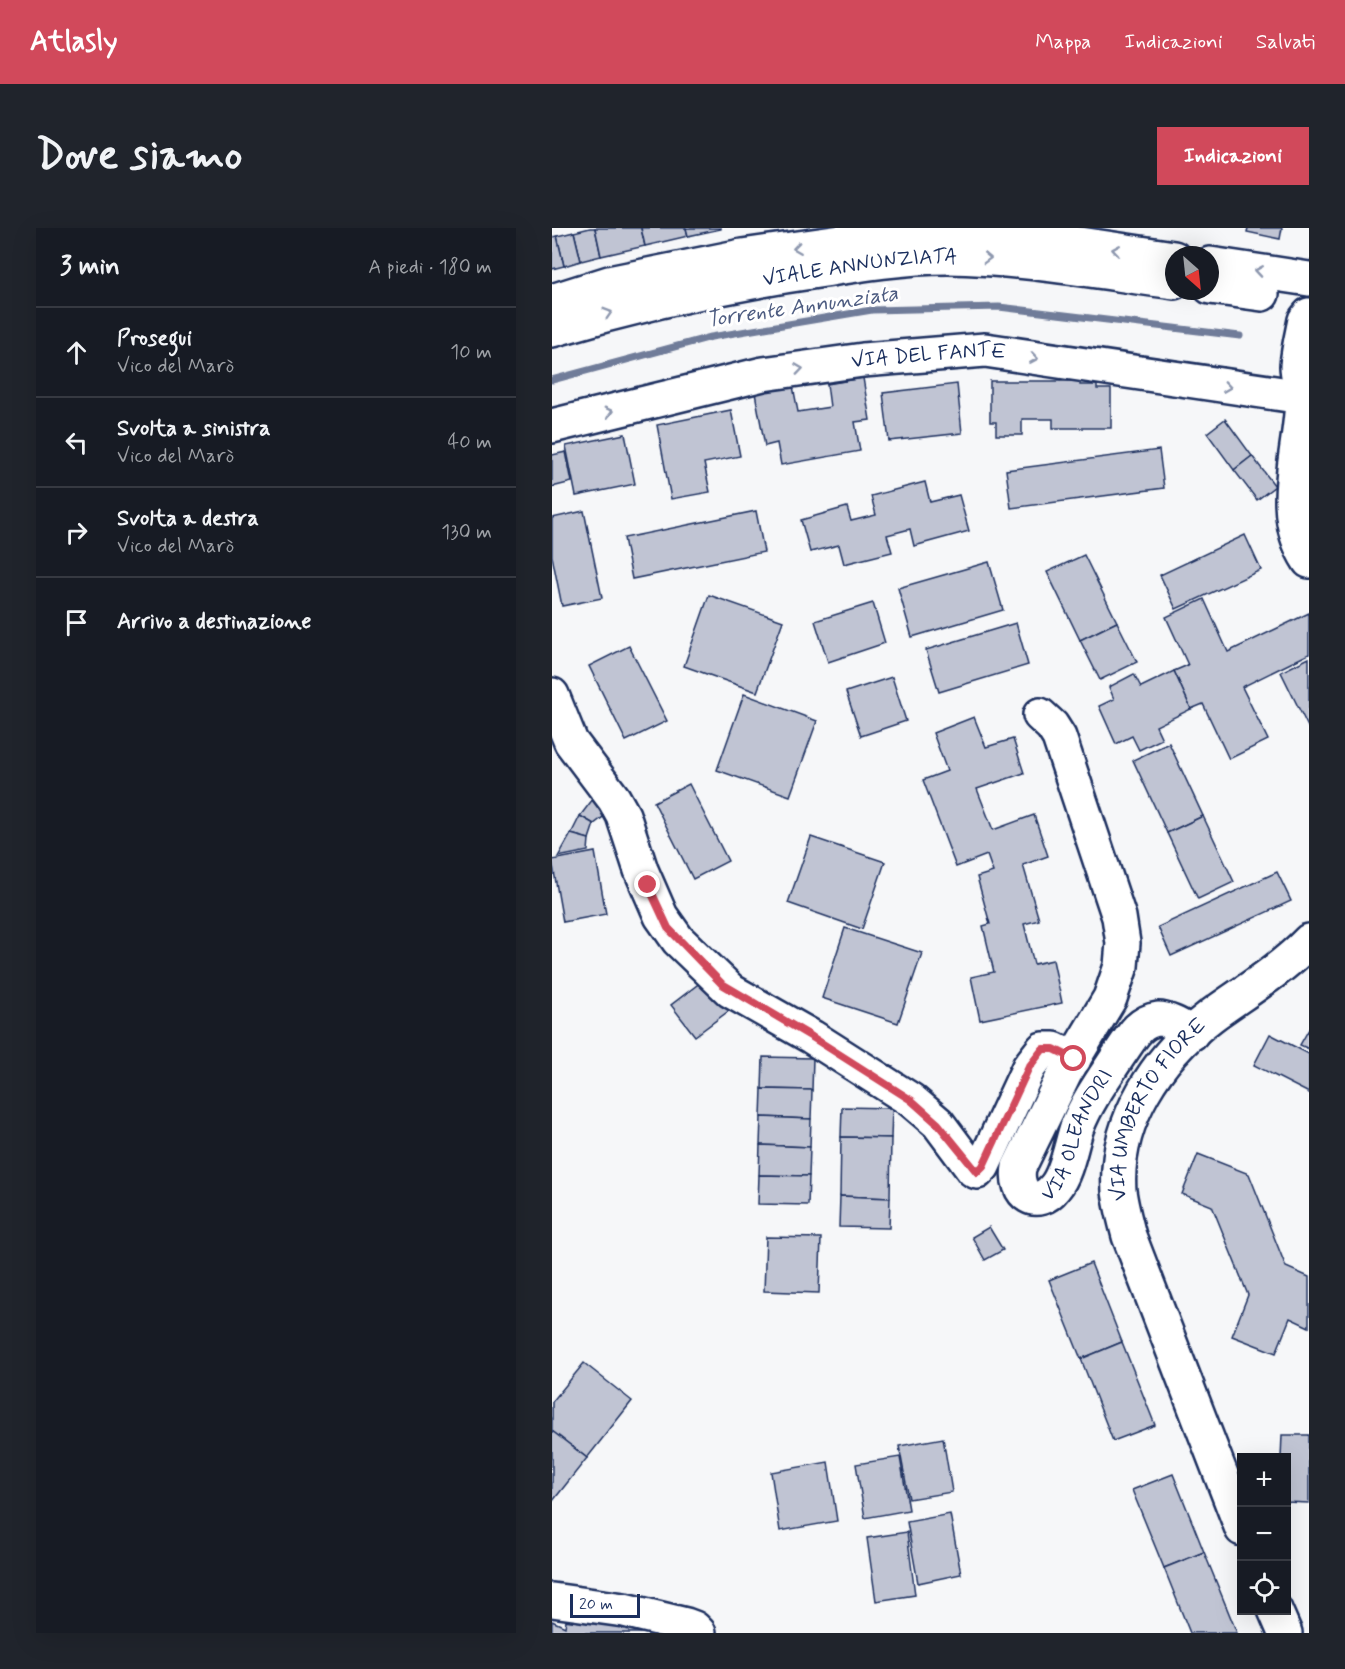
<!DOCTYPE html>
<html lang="it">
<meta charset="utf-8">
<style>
body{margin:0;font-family:Mynerve,sans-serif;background:#20242c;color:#f1f3f6}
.controls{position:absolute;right:18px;bottom:18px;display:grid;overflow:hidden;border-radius:0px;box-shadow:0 6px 24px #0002}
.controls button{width:54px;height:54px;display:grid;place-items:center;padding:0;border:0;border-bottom:2px solid #363941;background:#171b24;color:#f1f3f6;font:30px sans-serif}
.compass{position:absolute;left:613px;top:18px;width:54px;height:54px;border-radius:50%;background:#171b24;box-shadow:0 6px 24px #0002;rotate:153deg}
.scale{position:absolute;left:18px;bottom:15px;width:70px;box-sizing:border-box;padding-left:6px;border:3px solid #1b2f5e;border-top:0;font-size:16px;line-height:21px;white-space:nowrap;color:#1b2f5e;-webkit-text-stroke:4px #fff;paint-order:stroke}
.stop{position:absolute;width:18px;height:18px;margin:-14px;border:4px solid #d1495b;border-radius:50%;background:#fff}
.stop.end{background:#d1495b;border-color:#fff;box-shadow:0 2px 6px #0008}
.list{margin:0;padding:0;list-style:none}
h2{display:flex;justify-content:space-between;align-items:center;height:78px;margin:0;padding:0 24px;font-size:26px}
h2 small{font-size:20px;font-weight:400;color:#9ea1a6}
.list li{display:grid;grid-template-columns:39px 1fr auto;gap:18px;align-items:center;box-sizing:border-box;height:90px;padding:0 24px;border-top:2px solid #363941}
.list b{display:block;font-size:22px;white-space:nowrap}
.list p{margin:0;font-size:20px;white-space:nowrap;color:#9ea1a6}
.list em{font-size:20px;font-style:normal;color:#9ea1a6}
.icon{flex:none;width:33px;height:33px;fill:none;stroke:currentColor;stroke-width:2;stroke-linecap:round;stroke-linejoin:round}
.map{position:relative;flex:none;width:757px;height:1405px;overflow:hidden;border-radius:0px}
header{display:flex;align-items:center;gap:36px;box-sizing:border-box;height:84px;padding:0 30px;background:#d1495b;color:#fff}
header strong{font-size:28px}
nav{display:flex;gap:33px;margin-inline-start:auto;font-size:21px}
.intro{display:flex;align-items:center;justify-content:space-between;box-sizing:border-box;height:144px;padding:0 36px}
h1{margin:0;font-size:42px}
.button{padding:15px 27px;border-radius:0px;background:#d1495b;color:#fff;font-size:21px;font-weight:700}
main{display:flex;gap:36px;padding:0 36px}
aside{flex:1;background:#171b24;border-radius:0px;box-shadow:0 6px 24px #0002}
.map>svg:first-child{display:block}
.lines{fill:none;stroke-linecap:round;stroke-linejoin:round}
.stream{stroke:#707c99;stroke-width:7}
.building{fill:#c0c4d3;stroke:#1b2f5e;stroke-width:1.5}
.minor-casing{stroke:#1b2f5e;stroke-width:38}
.major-casing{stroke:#1b2f5e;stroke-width:38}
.minor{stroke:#fff;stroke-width:33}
.major{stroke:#fff;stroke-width:33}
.oneway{stroke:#8d97ae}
.route{stroke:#d1495b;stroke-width:8}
.labels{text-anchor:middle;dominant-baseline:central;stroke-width:6;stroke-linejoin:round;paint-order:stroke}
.street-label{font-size:21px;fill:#1b2f5e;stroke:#fff}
.water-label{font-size:22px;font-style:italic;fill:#4d5c81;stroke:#fff}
</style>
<header>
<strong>Atlasly</strong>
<nav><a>Mappa</a><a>Indicazioni</a><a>Salvati</a></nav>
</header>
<div class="intro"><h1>Dove siamo</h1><a class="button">Indicazioni</a></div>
<main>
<aside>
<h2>3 min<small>A piedi · 180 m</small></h2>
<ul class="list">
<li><svg class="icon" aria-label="ahead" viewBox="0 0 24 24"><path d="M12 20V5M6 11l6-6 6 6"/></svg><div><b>Prosegui</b><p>Vico del Marò</p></div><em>10 m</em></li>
<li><svg class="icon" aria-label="left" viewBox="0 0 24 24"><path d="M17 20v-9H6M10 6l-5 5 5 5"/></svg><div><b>Svolta a sinistra</b><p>Vico del Marò</p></div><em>40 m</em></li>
<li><svg class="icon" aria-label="right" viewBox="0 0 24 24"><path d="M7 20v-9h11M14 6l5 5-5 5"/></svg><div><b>Svolta a destra</b><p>Vico del Marò</p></div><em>130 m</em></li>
<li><svg class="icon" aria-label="arrive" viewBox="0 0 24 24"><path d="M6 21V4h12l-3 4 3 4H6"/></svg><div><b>Arrivo a destinazione</b></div></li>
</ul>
</aside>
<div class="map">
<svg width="757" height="1405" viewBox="0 0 757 1405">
<rect width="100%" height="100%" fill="#f6f7f9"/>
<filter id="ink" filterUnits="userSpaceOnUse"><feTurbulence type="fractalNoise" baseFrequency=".0167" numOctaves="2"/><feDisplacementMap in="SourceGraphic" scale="12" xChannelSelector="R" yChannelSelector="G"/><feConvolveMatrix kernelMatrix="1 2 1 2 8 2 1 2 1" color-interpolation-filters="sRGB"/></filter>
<g filter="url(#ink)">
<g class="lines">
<!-- stream -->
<path class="stream" d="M0,152L159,109L320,82L447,79L688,108"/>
</g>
<!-- building -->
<g class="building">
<path d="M38,0H43L49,28L29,33L22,4Z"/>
<path d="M43,0H89L93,18L49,28Z"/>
<path d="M89,0H134L136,8L93,18Z"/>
<path d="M134,0H169V1L136,8Z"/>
<path d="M696,0H730L728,11L695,4Z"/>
<path d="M22,4L29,33L12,38L5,8Z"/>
<path d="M5,8L12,38L0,41V9Z"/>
<path d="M311,150L318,192L303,194L308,223L229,237L225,215L213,218L203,165L241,158L246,184L278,179L275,156Z"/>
<path d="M438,153H528V157H545V161H559V200H501V191H470V207H444V194H438Z"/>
<path d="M405,156L410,205L337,213L331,165Z"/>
<path d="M179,182L188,228L152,235L158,264L119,271L105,197Z"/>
<path d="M673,191L700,228L682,242L655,205Z"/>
<path d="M73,206L83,256L24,268L14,218Z"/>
<path d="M607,222L612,260L459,280L454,242Z"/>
<path d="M14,224L20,254L0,259V227Z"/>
<path d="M700,228L723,258L705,272L682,242Z"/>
<path d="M373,254L378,274L407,267L417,303L362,318L358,301L335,307L340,324L292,336L287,317L258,324L249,292L295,279L299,293L324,287L319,268Z"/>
<path d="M32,283L50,370L10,378L0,328V290Z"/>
<path d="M204,283L212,324L80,351L72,310Z"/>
<path d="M693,307L709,342L624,381L608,347Z"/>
<path d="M532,327L565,394L528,412L495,344Z"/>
<path d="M437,334L451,382L360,409L346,360Z"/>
<path d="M157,367L231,393L205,464L132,438Z"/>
<path d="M652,371L676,424L757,385V426L690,459L716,512L677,531L651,476L639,481L622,443L636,437L614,389Z"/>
<path d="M321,375L333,415L276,434L263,393Z"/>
<path d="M565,394L585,434L548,452L528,412Z"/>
<path d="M464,395L476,437L387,464L374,422Z"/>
<path d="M77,418L115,493L74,513L37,438Z"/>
<path d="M757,430V501L729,444Z"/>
<path d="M622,443L639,481L604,498L610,511L587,522L580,508L564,516L547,478L562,471L557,459L582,446L589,459Z"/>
<path d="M340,449L354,493L309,508L294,464Z"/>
<path d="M192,466L265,493L238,568L165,542Z"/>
<path d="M422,489L434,519L461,511L472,545L425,561L441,602L482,587L496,628L471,637L487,692L472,696L482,736L501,732L510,775L428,792L419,749L442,744L431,698L438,696L425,649L441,644L435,627L404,639L371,552L395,543L381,505Z"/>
<path d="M617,515L651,588L615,605L581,532Z"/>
<path d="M137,556L176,633L141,651L102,574Z"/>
<path d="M47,563L60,582L42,596L28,588Z"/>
<path d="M28,588L42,596L37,611L19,606Z"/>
<path d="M651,588L682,654L646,671L615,605Z"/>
<path d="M19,606L37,611L36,623L6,629Z"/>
<path d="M259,609L333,634L310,701L236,675Z"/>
<path d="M43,624L54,686L11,694L0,632Z"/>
<path d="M725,644L739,673L619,728L606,699Z"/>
<path d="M293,700L370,725L346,795L270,770Z"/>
<path d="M153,751L182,779L143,808L119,777Z"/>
<path d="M757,801V821L748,817Z"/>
<path d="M718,806L757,826V865L702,837Z"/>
<path d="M211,829L261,830L260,862L210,861Z"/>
<path d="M210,861L260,862L259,891L209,889Z"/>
<path d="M290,879L340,880L339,910L289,909Z"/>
<path d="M209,889L259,891L258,919L208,917Z"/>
<path d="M289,909L339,910L338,970L288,968Z"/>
<path d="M208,917L258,919L257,948L207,947Z"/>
<path d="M646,926L697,946L734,1039L757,1049V1099L738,1090L724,1125L680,1108L696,1067L660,978L630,966Z"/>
<path d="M207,947L257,948L256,977L206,976Z"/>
<path d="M288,968L338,970L337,1000L287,999Z"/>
<path d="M437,999L451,1022L433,1032L420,1009Z"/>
<path d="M214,1009L269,1010L267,1065L212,1063Z"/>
<path d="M539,1035L570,1114L529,1131L497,1052Z"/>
<path d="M570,1114L603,1197L561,1213L529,1131Z"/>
<path d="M32,1135L80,1173L35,1230L0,1203V1174Z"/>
<path d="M0,1203L35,1230L0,1274Z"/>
<path d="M730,1207H757V1275L734,1274V1230H729Z"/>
<path d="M391,1210L400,1264L357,1271L347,1218Z"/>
<path d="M348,1229L357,1282L313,1290L304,1236Z"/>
<path d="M276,1234L285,1293L228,1303L219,1244Z"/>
<path d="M621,1246L652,1324L612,1340L580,1262Z"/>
<path d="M398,1286L409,1346L366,1355L355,1294Z"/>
<path d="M355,1304L363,1367L324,1373L315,1310Z"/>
<path d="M652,1324L685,1405H638L612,1340Z"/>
<path d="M15,1386L111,1405H0V1393L13,1399Z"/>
</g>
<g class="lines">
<defs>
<g id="minor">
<path d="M757,87L753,92C750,107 746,123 745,138C745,149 750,159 750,170C749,224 724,283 757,333"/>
<path id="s1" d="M0,198L211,146L311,132L433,122L757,170"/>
<path d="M0,467L19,514L62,571L71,587L89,642L109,688L126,712L179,763L260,809L359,872L386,895L421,942L425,944L431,938L477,839L491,821H502L522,831"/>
<path id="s2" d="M488,487L500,498L507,509L567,689L571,715L569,738L558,770L513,845L467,939C462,967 485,982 503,959C515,945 519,916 525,899C535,873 552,850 567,827C573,819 579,808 586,801C591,796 599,792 606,791C617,791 631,800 640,805"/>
<path id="s3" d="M690,1301L577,1008C573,993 569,978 567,963C562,893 606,828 659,788C692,764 729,742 757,713"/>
<path d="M0,1372L72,1382L134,1397L142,1400L147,1405"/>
<path d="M723,1382L733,1405"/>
</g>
<g id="major">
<path d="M658,36L757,51"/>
<path d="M658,59L710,66"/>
<path d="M0,73L57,55L190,28L332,8L393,4L454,5L622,30"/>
<path id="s4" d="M0,102C87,76 175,56 266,43C309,36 352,29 396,29C472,30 547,44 622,54"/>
</g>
</defs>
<!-- minor casing -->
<use href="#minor" class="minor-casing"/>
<!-- major casing -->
<use href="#major" class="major-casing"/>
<!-- minor -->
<use href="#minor" class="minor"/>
<!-- major -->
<use href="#major" class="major"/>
</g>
<!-- one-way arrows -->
<defs><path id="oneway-chevron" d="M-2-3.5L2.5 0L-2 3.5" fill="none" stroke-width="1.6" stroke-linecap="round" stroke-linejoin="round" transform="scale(1.5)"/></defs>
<g class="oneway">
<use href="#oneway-chevron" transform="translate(245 20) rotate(172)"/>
<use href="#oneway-chevron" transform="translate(564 22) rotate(-171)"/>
<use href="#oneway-chevron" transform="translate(435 30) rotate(2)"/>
<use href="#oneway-chevron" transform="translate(707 43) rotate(-171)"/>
<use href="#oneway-chevron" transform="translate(56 85) rotate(-17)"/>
<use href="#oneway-chevron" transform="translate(482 130) rotate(9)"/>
<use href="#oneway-chevron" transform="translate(247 141) rotate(-8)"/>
<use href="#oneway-chevron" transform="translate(675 159) rotate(8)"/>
<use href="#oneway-chevron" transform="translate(57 184) rotate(-15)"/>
</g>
</g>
<g class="lines" filter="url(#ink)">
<!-- route -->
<path class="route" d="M96,657L116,700L170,756L260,809L359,872L386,896L425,944L431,938L477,839L491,821H502L522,831"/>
</g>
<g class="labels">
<!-- street labels -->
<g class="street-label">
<text stroke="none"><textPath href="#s4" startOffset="315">VIALE ANNUNZIATA</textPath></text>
<text stroke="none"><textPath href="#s1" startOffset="384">VIA DEL FANTE</textPath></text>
<text stroke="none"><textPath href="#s3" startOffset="453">VIA UMBERTO FIORE</textPath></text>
<text stroke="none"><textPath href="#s2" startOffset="614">VIA OLEANDRI</textPath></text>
</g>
<!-- water labels -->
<g class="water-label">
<text transform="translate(250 79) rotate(-8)">Torrente Annunziata</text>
</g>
</g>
</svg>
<div class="controls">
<button>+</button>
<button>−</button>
<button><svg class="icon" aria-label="locate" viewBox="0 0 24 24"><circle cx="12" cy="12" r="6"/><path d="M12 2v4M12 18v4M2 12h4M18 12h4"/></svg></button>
</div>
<svg class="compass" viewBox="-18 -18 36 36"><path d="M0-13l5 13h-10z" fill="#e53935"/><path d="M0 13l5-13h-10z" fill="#9ea1a6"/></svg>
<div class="scale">20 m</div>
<div class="stop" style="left:522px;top:831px"></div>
<div class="stop end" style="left:96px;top:657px"></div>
</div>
</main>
